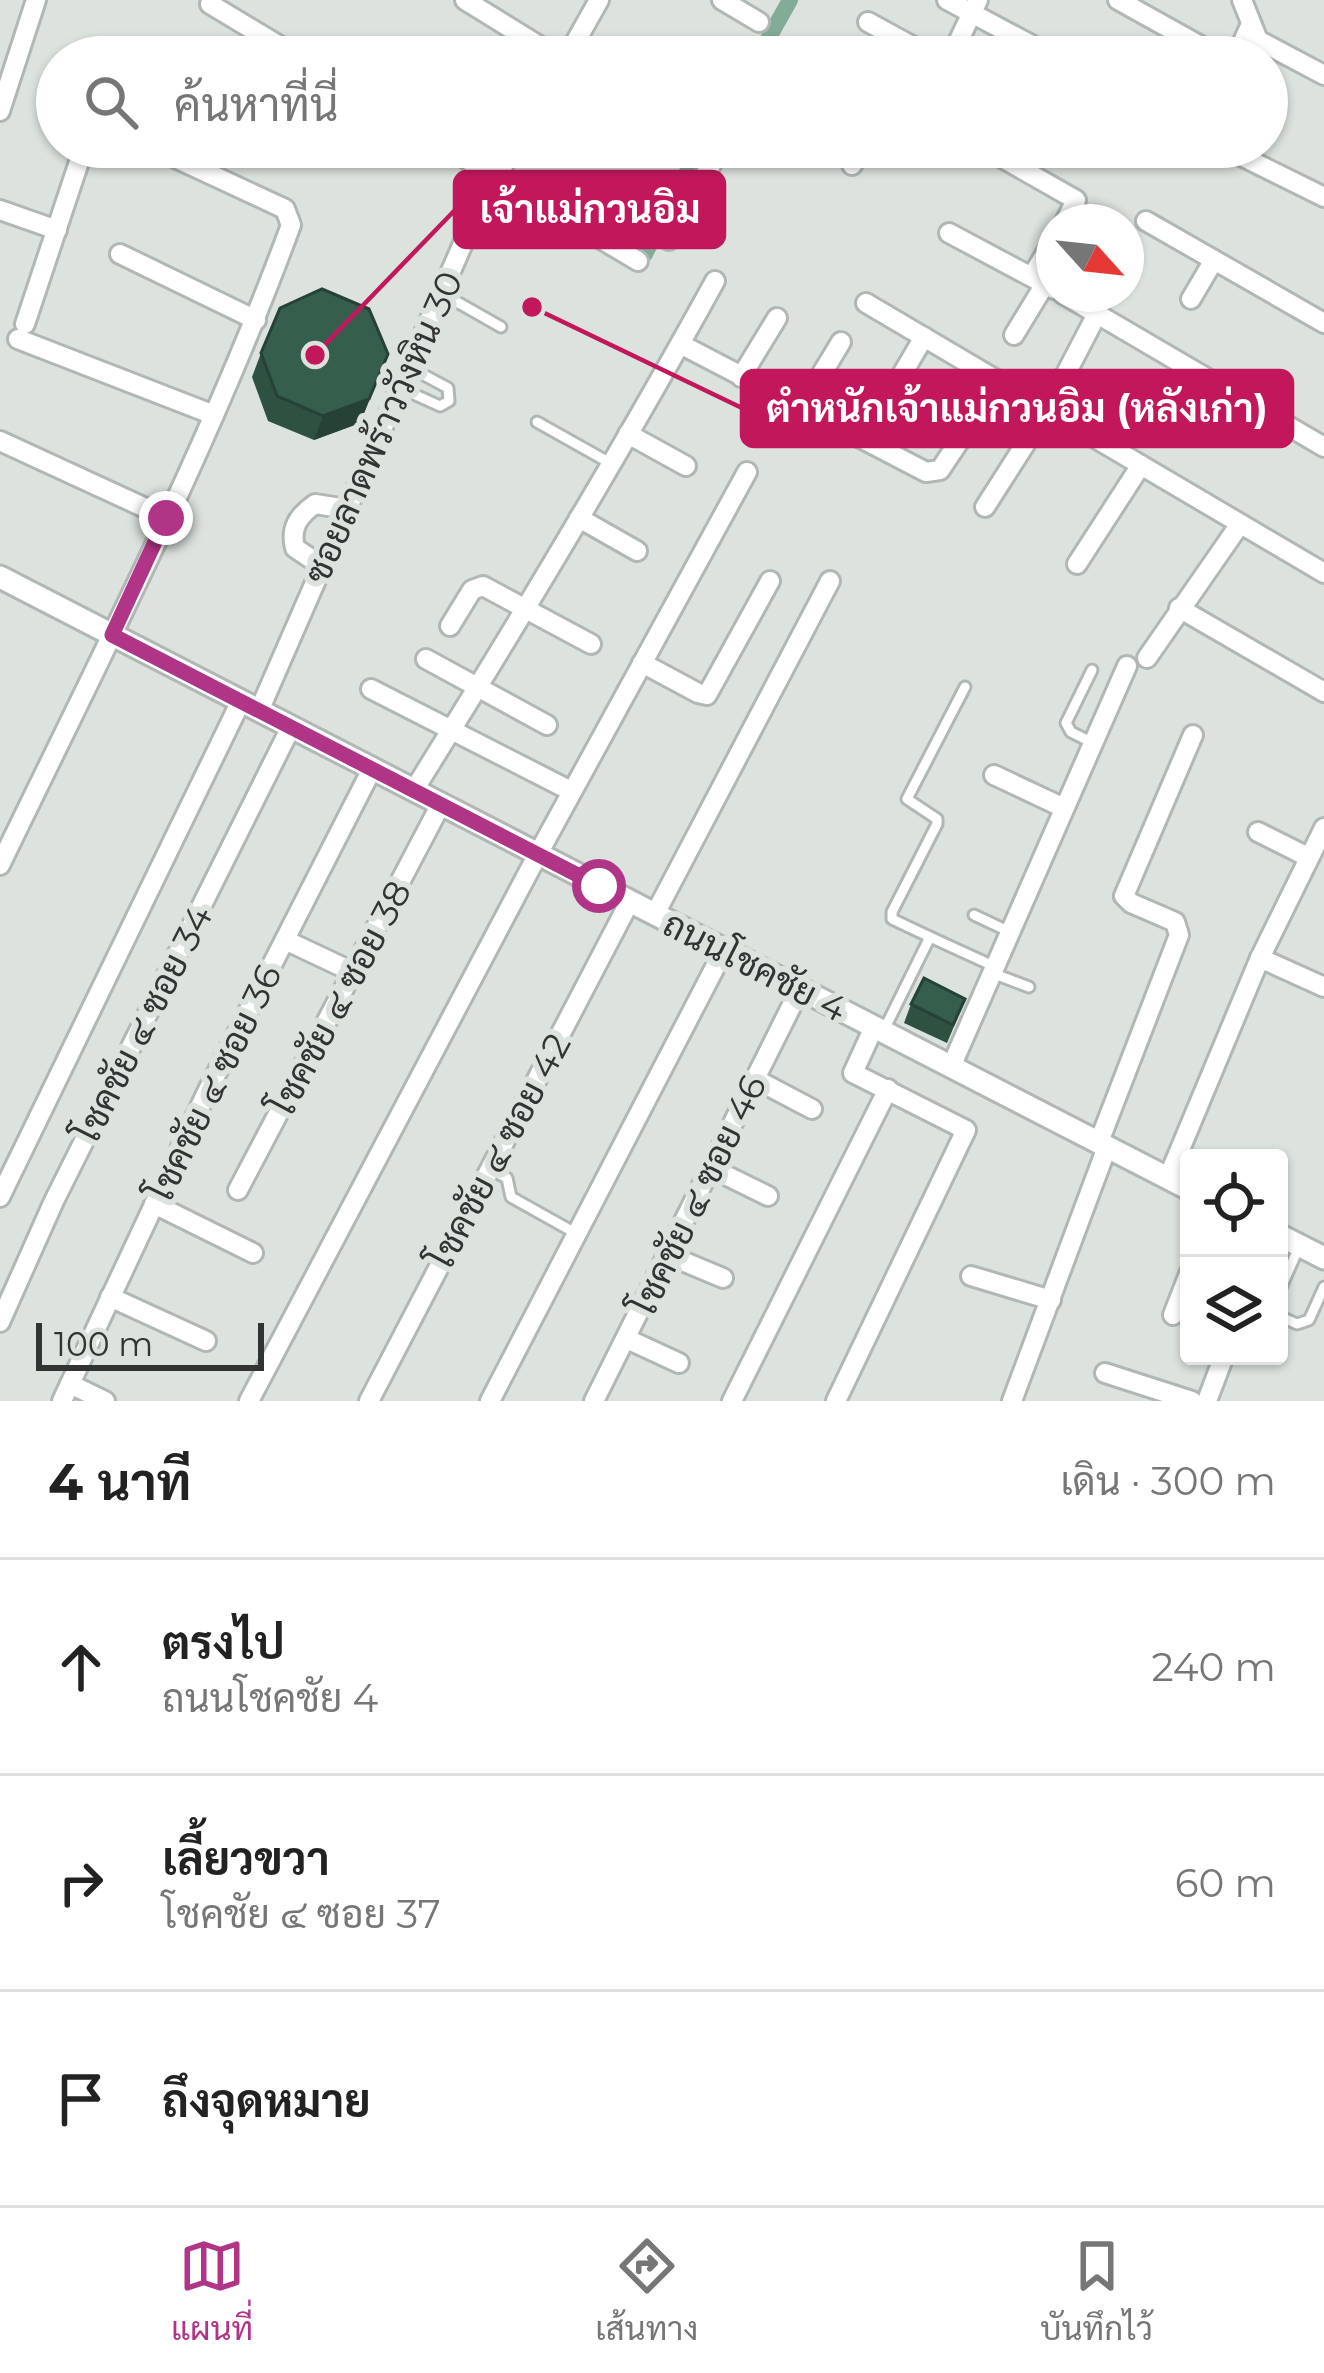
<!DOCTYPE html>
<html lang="th">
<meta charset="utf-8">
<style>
body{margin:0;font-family:Montserrat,Sarabun,sans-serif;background:#f2f2f2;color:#222}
.controls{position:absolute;right:36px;bottom:36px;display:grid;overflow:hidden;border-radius:12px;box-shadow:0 3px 9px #0004}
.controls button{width:108px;height:108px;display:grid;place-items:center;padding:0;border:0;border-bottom:3px solid #e0e0e0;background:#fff;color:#222;font:60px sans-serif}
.compass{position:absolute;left:1036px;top:204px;width:108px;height:108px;border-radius:50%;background:#fff;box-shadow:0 3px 9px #0004;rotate:117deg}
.scale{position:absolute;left:36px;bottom:30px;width:228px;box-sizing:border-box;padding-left:12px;border:6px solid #323433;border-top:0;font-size:33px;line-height:42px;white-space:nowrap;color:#323433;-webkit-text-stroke:9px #dce3df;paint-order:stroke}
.stop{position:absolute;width:36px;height:36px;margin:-27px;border:9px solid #b13587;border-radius:50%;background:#fff}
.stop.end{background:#b13587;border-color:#fff;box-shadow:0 3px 12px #0008}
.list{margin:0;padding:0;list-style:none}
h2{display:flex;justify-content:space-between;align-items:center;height:156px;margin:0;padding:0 48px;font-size:51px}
h2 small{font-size:39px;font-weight:400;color:#767676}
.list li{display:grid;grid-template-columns:78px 1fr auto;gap:36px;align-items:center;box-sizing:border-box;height:216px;padding:0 48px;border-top:3px solid #e0e0e0}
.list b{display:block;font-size:45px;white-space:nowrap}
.list p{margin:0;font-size:39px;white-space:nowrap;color:#767676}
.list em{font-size:39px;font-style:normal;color:#767676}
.icon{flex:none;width:66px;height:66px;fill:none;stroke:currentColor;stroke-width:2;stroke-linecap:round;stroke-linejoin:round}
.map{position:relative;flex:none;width:1324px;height:1401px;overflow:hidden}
.search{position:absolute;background:#fff;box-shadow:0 3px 9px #0004;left:36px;right:36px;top:36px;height:132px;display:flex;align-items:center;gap:30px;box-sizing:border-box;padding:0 42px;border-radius:66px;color:#767676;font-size:45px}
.sheet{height:804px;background:#fff}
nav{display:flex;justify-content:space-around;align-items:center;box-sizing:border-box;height:168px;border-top:3px solid #e0e0e0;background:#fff;font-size:33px;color:#767676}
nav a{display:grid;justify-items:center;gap:6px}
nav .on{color:#b13587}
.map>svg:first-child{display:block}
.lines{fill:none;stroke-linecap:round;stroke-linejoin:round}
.canal{stroke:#82ac98;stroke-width:16}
.service-casing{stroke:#b1b7b4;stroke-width:15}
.minor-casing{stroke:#b1b7b4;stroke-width:24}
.tertiary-casing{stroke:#b1b7b4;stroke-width:27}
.service{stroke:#fff;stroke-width:9}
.minor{stroke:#fff;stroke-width:18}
.tertiary{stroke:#fff;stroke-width:21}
.wall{fill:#2e5142}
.shaded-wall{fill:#264236}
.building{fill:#365e4d;stroke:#264236;stroke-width:3}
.route{stroke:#b13587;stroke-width:15}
.labels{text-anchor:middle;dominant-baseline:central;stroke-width:12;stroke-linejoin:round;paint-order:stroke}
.street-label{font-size:36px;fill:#323433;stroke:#dce3df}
.leader{fill:none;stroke:#c2185b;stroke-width:4.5}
.callout-dot{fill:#c2185b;stroke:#dce3df;stroke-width:4.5}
.callout{fill:#c2185b;stroke:#c2185b;stroke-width:4.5}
.callout-label{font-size:39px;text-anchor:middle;font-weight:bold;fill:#fff}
</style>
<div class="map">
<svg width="1324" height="1401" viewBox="0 0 1324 1401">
<rect width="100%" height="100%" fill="#dce3df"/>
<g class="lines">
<!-- canal -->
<g class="canal">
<path d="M758,57L790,0"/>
<path d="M645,254L700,147"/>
</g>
<defs>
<g id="service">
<path d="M443,294L501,327"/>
<path d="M400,388L440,406L449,401L448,388L409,367"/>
<path d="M537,422L610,463"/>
<path d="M1092,670L1066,723L1071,732L1093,743"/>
<path d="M974,915L1010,932"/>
<path d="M930,937L892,919V912L937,824V819L907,799L965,687"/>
<path d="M992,973L1029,987"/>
<path d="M883,1032L930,937L989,964"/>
<path d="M490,1169L507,1178L511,1197L577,1234"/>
<path d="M1279,1292L1299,1247"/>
<path d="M1279,1316L1297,1324L1309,1320L1324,1287"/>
</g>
<g id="minor">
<path d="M465,0L557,57"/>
<path d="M722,0L759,22"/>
<path d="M947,0L1054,57"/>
<path d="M1118,0L1199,45"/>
<path d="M1242,0L1258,40L1324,75"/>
<path d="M210,4L298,57"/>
<path d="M868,22L932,57"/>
<path d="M114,57L116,52"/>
<path d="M567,57L599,0"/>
<path d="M951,57L978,0"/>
<path d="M1236,57L1251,24"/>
<path d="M0,111L36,0"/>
<path d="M446,147L638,261"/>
<path d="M983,147L1076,200L1065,222"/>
<path d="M1223,147L1324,197"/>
<path d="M852,165L863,147"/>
<path d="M0,210L57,230"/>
<path d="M1146,221L1324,323"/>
<path d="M949,233L1054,289"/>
<path d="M669,240L721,147"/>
<path d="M120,254L256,320"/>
<path d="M1032,276L1054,240"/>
<path d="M1063,294L1324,447"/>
<path d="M1191,299L1214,260"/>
<path d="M866,303L1324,573"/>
<path d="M25,324L84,147"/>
<path d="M1014,335L1045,284"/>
<path d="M18,339L214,415"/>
<path d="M682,345L926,472L940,470L972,422"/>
<path d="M741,377L777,318"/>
<path d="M801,408L841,342"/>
<path d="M628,434L686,466"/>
<path d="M864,439L924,337"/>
<path d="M0,441L167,518"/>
<path d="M985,507L1047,410L1097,314"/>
<path d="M579,518L637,551"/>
<path d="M1077,564L1141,465"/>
<path d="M322,566L295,548C290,528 298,516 315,504L347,509"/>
<path d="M1179,608L1324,692"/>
<path d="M450,626L472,590L483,586L591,644"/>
<path d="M1147,658L1240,524"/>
<path d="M426,659L547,725"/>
<path d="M642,663L698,693L707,695L770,581"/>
<path d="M371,689L571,791"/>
<path d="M259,711L468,232L513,147"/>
<path d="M994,775L1064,808"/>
<path d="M414,790C518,623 620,454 715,281"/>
<path d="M1258,832L1308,857"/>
<path d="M0,865C102,654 210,445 291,225L285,209L169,155"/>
<path d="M655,914L830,581"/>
<path d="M285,940L355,973"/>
<path d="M1260,958L1324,987"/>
<path d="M951,1067L1127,666"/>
<path d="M755,1079L812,1109"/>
<path d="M1099,1142L1179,935L1175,922L1131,903L1124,896L1193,735"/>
<path d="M711,1168L768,1196"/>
<path d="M1168,1178L1260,958L1324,828"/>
<path d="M238,1190L441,804"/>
<path d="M0,1197L241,701"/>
<path d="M154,1204L253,1253"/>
<path d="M668,1255L723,1278"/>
<path d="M971,1276L1051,1300"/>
<path d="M110,1297L206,1341"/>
<path d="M1173,1315L1189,1274"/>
<path d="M0,1322L54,1201L291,727"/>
<path d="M627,1339L679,1363"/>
<path d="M1105,1373L1192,1401"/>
<path d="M70,1384L105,1401"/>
<path d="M62,1401L206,1094L372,769"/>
<path d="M249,1401L538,854L747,472"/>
<path d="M369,1401L630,901"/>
<path d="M490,1401L724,950"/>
<path d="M594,1401L800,989"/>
<path d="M732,1401L888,1089"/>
<path d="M836,1401L966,1130L853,1073L874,1027"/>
<path d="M1012,1401L1107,1147"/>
<path d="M1207,1401L1224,1356"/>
</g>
<g id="tertiary">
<path d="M0,577L1189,1189"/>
<path d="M1279,1235L1324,1258"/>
</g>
</defs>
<!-- service casing -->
<use href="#service" class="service-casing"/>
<!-- minor casing -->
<use href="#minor" class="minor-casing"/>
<!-- tertiary casing -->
<use href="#tertiary" class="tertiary-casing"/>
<!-- service -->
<use href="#service" class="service"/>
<!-- minor -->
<use href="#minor" class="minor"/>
<!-- tertiary -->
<use href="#tertiary" class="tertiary"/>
</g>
<!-- wall -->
<g class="wall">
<path d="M261,353L388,354L360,423L314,440L268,421L252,377Z"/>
<path d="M911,1004L958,1017L947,1043L904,1023Z"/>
</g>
<!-- shaded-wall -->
<path class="shaded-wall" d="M388,354L360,423L314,440L323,416Z"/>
<!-- building -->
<g class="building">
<path d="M322,289L369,309L388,354L369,399L323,416L277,396L261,353L280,308Z"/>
<path d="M924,978L965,999L953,1025L911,1004Z"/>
</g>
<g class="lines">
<!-- route -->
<path class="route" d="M166,518L112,635L599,886"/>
</g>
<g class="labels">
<!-- street labels -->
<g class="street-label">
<text transform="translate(383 427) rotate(-66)">ซอยลาดพร้าววังหิน 30</text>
<text transform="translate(755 966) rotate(27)">ถนนโชคชัย 4</text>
<text transform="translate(340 998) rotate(-62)">โชคชัย ๔ ซอย 38</text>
<text transform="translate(143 1024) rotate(-63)">โชคชัย ๔ ซอย 34</text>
<text transform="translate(214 1083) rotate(-64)">โชคชัย ๔ ซอย 36</text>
<text transform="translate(499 1151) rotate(-62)">โชคชัย ๔ ซอย 42</text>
<text transform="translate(698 1195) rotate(-64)">โชคชัย ๔ ซอย 46</text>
</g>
</g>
<!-- callouts -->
<path class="leader" d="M315 355L455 210M532 307L742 408"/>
<g class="callout-dot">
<circle cx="315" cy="355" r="12"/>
<circle cx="532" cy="307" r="12"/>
</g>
<g class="callout">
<rect x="455" y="172" width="269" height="75" rx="12"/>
<rect x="742" y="371" width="550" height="75" rx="12"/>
</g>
<g class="callout-label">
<text x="590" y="223">เจ้าแม่กวนอิม</text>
<text x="1017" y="422">ตำหนักเจ้าแม่กวนอิม (หลังเก่า)</text>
</g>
</svg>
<div class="controls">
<button><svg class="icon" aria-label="locate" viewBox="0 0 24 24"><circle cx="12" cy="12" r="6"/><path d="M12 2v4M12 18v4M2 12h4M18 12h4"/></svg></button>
<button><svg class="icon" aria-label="layers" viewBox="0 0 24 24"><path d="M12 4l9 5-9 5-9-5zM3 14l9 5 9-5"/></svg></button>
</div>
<svg class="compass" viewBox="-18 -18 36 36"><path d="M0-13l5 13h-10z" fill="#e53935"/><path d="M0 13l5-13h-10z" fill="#767676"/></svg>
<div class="scale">100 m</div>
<div class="stop" style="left:599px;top:886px"></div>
<div class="stop end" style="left:166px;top:518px"></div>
<div class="search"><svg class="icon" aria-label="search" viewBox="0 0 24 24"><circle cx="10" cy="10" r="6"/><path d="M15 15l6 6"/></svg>ค้นหาที่นี่</div>
</div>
<section class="sheet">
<h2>4 นาที<small>เดิน · 300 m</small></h2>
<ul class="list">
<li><svg class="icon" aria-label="ahead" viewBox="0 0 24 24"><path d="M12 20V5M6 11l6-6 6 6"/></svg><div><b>ตรงไป</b><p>ถนนโชคชัย 4</p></div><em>240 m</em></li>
<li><svg class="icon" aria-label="right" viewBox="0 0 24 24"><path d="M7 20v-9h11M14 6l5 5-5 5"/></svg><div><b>เลี้ยวขวา</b><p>โชคชัย ๔ ซอย 37</p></div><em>60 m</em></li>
<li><svg class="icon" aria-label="arrive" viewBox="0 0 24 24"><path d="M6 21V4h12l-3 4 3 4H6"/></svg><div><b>ถึงจุดหมาย</b></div></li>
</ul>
</section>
<nav>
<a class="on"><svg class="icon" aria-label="map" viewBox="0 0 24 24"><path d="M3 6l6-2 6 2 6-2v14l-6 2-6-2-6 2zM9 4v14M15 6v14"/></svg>แผนที่</a>
<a><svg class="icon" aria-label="directions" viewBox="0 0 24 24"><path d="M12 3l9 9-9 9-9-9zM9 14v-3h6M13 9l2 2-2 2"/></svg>เส้นทาง</a>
<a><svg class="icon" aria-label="saved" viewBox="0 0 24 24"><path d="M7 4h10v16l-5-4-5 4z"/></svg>บันทึกไว้</a>
</nav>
